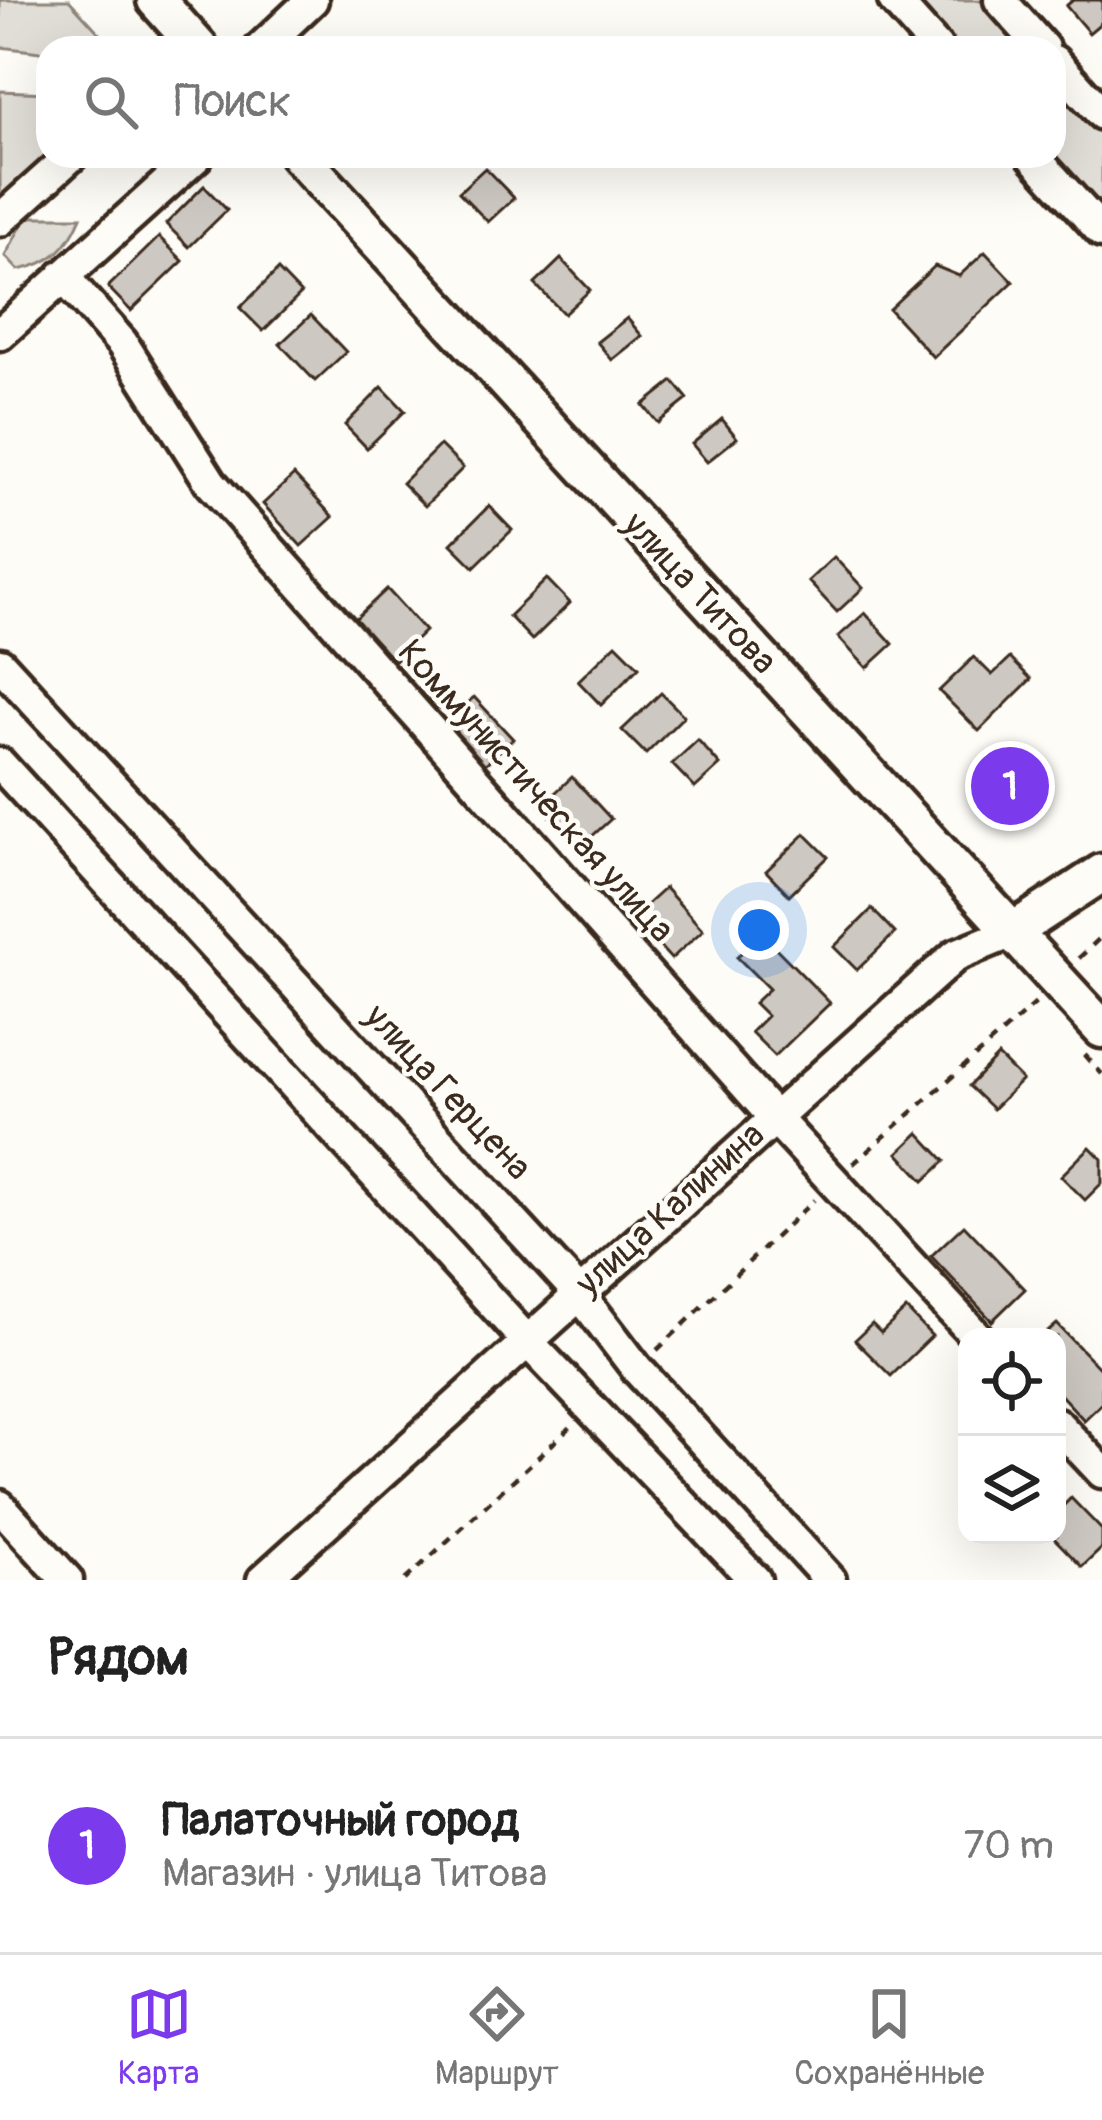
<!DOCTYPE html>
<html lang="ru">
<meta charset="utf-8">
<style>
body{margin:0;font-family:Pangolin,sans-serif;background:#f6f6f6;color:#222}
.controls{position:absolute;right:36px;bottom:36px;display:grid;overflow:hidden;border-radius:24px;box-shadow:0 12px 48px #0002}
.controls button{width:108px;height:108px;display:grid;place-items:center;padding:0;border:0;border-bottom:3px solid #e0e0e0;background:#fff;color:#222;font:60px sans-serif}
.you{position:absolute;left:759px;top:930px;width:42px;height:42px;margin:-30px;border:9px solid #fff;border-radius:50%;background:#1a73e8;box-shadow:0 0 0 18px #1a73e833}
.badge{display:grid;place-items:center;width:78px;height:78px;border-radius:50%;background:#7c3aed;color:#fff;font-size:39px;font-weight:700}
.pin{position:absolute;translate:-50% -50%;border:6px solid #fff;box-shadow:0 3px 12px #0006}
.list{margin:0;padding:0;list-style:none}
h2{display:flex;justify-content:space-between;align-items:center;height:156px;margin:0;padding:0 48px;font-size:51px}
h2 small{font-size:39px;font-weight:400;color:#767676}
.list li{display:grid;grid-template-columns:78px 1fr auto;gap:36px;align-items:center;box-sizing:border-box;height:216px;padding:0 48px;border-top:3px solid #e0e0e0}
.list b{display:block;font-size:45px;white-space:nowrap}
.list p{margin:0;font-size:39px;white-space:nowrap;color:#767676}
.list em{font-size:39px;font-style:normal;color:#767676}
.icon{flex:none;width:66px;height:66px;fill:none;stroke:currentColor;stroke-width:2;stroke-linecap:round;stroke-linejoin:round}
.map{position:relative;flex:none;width:1102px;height:1580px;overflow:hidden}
.search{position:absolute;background:#fff;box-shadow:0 12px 48px #0002;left:36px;right:36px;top:36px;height:132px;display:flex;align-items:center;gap:30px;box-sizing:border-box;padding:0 42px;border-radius:36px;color:#767676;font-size:45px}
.sheet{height:372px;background:#fff}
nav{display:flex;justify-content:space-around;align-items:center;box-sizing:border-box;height:168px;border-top:3px solid #e0e0e0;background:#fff;font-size:33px;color:#767676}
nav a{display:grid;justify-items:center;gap:6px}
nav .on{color:#7c3aed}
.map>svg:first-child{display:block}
.green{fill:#e1ded7;stroke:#8e847a;stroke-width:3}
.building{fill:#cdc8c2;stroke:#3b2a1e;stroke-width:3}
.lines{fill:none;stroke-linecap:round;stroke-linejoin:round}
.minor-casing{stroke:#3b2a1e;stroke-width:39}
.major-casing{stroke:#3b2a1e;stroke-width:45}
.path{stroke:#3b2a1e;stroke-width:4.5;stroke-dasharray:9 9;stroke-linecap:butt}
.minor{stroke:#fdfcf7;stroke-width:30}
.major{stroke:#fdfcf7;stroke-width:36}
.labels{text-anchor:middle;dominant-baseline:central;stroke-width:9;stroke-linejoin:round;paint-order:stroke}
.street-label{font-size:36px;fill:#3b2a1e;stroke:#fdfcf7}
</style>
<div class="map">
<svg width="1102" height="1580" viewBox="0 0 1102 1580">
<rect width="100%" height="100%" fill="#fdfcf7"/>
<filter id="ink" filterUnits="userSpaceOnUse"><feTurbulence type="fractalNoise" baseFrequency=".00833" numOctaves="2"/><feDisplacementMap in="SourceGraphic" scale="24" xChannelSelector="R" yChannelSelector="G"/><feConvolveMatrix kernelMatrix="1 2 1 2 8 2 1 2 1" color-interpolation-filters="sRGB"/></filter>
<g filter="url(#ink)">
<!-- green -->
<g class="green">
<path d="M0,0H69L113,48H48V53L0,47Z"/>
<path d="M909,0H992L1034,48H950Z"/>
<path d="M1054,71L1102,125V213L1044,156H1054Z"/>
<path d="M0,91L48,93V155L0,200Z"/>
<path d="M26,217H81C68,248 52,264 18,270L5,256Z"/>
</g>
<!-- building -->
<g class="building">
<path d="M1073,0H1102V22L1089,33L1066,6Z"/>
<path d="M485,168L514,198L488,222L459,192Z"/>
<path d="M204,186L227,210L189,247L166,224Z"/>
<path d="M159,237L183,261L131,311L108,287Z"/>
<path d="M985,252L1013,282L933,357L889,309L935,266L959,276Z"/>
<path d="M561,259L590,290L564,314L535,284Z"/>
<path d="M278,270L301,294L263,331L240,308Z"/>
<path d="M311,315L346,352L315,381L280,344Z"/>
<path d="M627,318L642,336L612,360L597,342Z"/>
<path d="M673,381L688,399L658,423L643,405Z"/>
<path d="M382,387L405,411L367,448L345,425Z"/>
<path d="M722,419L737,438L707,462L692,444Z"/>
<path d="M440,445L463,468L425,506L402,483Z"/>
<path d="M294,475L333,517L301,546L263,504Z"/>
<path d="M489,506L512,530L474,567L451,544Z"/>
<path d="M834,557L863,588L837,612L808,581Z"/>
<path d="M547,579L570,603L532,640L509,616Z"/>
<path d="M387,589L425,631L394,661L355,619Z"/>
<path d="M865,613L893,644L867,668L838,637Z"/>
<path d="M616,644L639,667L601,705L578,681Z"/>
<path d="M974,657L992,675L1010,658L1031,679L979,731L939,691Z"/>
<path d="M661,693L684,716L646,754L622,730Z"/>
<path d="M474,697L513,739L481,768L442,726Z"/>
<path d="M698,740L720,765L695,788L672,764Z"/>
<path d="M1010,751L1047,788L1018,817L981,780Z"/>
<path d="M572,777L611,819L579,848L541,806Z"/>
<path d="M805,834L828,857L789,895L766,871Z"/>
<path d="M665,888L703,930L671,959L633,917Z"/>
<path d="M872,909L895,933L857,970L834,947Z"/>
<path d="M761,933L830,1003L775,1056L751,1032L767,1016L754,1003L769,989L737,957Z"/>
<path d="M998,1056L1022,1080L993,1109L969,1086Z"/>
<path d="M919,1133L945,1161L924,1181L898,1153Z"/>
<path d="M1090,1147L1102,1159V1183L1085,1200L1061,1176Z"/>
<path d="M964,1225L1025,1289L992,1321L931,1256Z"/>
<path d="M906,1309L932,1336L891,1376L855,1340L872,1324L881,1333Z"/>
<path d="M1057,1324L1102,1371V1403L1084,1420L1057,1391V1337H1042Z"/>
<path d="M1071,1498L1102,1530V1548L1082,1567L1051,1535H1057V1512Z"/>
</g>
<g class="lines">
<defs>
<g id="minor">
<path d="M894,0L937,48"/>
<path d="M1000,0L1043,48"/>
<path d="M261,48L312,0"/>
<path d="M1054,61L1102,114"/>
<path d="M1033,156L1102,232"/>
<path d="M0,220L71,156"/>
<path d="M63,276L122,343L211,483L772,1115L977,1337"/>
<path d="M0,334L197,156"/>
<path d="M0,664L578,1292L637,1369L830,1580"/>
<path d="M0,764L527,1341L755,1580"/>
<path d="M1057,1424L1102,1472"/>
<path d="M0,1506L67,1580"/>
<path d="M263,1580L956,955L1012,932"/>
</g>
<g id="major">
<path d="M156,0L199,48"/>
<path d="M299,156L1102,1029"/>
<path d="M1012,932L1102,873"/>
</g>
</defs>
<!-- minor casing -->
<use href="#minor" class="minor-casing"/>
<!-- major casing -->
<use href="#major" class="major-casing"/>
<!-- path -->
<g class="path">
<path d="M1079,958L1102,936"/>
<path d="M1085,1055L1102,1074"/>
<path d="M853,1164L1036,1003"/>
<path d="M657,1350L814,1200"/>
<path d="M405,1580L573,1425"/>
</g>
<!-- minor -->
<use href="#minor" class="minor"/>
<!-- major -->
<use href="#major" class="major"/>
</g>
</g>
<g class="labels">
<!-- street labels -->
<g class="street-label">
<text transform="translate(700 593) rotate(47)">улица Титова</text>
<text transform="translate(536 791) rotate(48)">Коммунистическая улица</text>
<text transform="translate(448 1092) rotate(47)">улица Герцена</text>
<text transform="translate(670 1209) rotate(-42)">улица Калинина</text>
</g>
</g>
</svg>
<div class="controls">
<button><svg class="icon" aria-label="locate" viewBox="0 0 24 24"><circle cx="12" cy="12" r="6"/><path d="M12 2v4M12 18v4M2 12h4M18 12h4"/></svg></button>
<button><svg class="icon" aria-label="layers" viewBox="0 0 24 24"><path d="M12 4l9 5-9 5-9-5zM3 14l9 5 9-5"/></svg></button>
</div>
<div class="you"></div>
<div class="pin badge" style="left:1010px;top:786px">1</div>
<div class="search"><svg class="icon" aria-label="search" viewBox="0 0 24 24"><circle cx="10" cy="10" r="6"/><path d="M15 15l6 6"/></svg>Поиск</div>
</div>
<section class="sheet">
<h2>Рядом<small></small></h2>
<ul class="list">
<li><span class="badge">1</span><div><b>Палаточный город</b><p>Магазин · улица Титова</p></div><em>70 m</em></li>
</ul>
</section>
<nav>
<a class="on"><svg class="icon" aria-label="map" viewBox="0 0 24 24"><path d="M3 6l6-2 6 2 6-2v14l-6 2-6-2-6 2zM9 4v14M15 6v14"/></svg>Карта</a>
<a><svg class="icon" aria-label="directions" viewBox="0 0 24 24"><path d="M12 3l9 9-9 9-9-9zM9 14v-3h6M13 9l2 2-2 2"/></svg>Маршрут</a>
<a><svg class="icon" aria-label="saved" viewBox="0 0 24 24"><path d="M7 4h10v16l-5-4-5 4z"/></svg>Сохранённые</a>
</nav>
